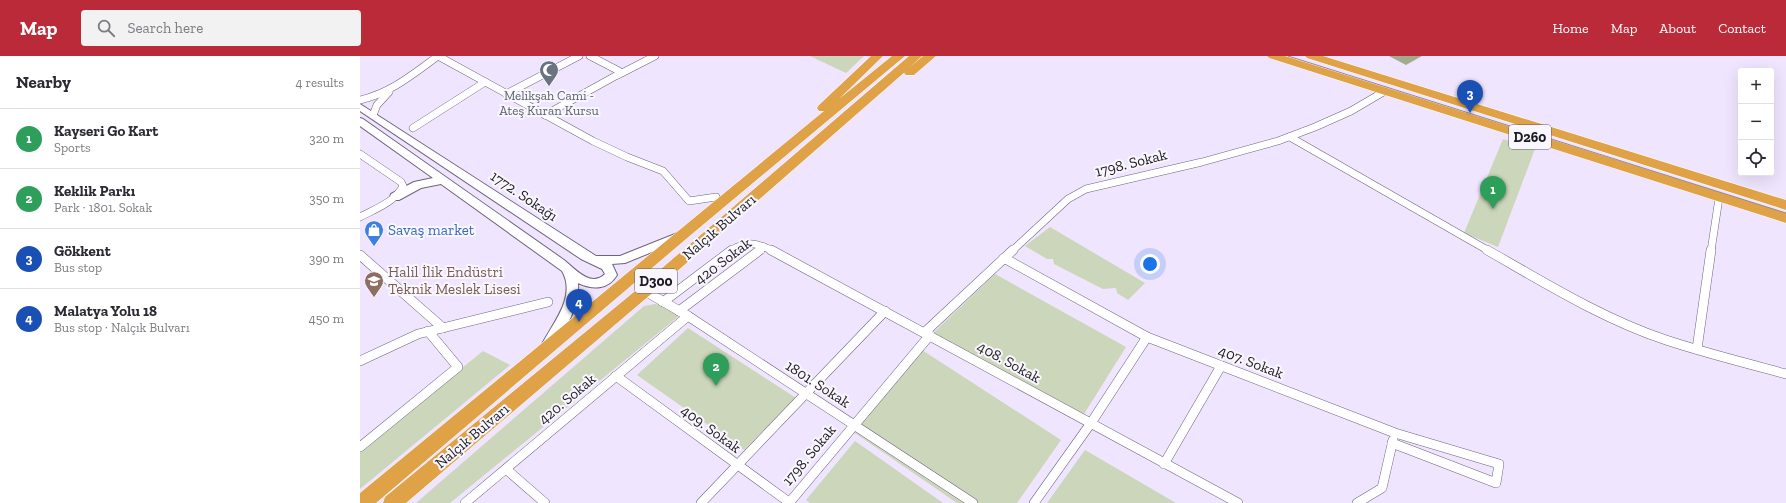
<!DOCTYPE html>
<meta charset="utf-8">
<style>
body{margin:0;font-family:"Zilla Slab",serif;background:#f2f2f3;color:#2b2b33}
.controls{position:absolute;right:12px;top:12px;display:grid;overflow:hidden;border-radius:4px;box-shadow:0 4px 16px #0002}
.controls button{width:36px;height:36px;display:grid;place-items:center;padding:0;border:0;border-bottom:1px solid #e1e1e2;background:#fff;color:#2b2b33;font:20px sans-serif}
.you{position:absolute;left:790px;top:208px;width:14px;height:14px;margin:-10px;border:3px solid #fff;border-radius:50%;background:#1a73e8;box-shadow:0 0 0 6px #1a73e833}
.badge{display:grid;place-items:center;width:26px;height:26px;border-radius:50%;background:#bb2a39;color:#fff;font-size:13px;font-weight:700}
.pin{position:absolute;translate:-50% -33px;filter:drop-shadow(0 1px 2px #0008)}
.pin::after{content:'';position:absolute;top:21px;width:14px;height:12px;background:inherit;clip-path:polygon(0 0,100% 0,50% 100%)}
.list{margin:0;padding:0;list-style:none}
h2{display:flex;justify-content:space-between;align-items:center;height:52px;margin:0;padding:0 16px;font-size:17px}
h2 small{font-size:13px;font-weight:400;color:#7c7c81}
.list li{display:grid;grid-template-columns:26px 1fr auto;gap:12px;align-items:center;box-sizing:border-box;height:60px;padding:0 16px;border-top:1px solid #e1e1e2}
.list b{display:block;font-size:15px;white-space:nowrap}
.list p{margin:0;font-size:13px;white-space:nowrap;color:#7c7c81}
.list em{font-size:13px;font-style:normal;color:#7c7c81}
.icon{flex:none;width:22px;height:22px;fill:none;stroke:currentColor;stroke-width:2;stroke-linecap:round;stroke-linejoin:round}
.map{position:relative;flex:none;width:1426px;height:447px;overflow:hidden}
header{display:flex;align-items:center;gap:24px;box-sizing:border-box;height:56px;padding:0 20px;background:#bb2a39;color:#fff}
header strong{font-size:19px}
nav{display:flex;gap:22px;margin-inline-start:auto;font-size:14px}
.search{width:280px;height:36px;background:#f2f2f3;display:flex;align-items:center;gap:10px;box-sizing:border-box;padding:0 14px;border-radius:4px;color:#7c7c81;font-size:15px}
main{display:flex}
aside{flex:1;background:#fff}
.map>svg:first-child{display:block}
.green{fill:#cbd6ba}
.forest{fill:#a0ac8d}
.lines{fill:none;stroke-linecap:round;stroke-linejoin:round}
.street-far1-casing{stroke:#6f647e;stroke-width:8}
.street-casing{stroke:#6f647e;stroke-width:10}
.secondary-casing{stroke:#6f647e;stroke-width:2}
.highway-casing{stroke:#fff;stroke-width:1}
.street-far1{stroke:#fff;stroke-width:7}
.street{stroke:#fff;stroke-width:9}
.secondary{fill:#fff;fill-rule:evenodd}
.highway{fill:#dfa246;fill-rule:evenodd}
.tram{stroke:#90889a;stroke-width:1}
.labels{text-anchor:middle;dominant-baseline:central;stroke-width:4;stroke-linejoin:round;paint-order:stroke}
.far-worship-label{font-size:13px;fill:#5b616d;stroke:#f9f7fd}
.shield{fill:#f9f7fd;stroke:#605c65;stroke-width:1}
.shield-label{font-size:14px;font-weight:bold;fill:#1e1a24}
.street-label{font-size:15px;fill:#1e1a24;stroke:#f9f7fd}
.shop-label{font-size:15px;fill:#366cbe;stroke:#f9f7fd;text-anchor:start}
.education-label{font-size:15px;fill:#785e54;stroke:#f9f7fd;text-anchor:start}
</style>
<header>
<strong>Map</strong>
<div class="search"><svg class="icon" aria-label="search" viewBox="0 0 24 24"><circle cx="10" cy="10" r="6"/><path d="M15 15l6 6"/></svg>Search here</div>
<nav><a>Home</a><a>Map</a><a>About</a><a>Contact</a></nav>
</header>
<main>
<aside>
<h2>Nearby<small>4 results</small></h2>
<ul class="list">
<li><span class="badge" style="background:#2e9e5b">1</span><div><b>Kayseri Go Kart</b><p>Sports</p></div><em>320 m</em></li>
<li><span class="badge" style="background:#2e9e5b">2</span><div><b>Keklik Parkı</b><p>Park · 1801. Sokak</p></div><em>350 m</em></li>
<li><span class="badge" style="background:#1a4fb4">3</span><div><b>Gökkent</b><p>Bus stop</p></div><em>390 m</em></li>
<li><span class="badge" style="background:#1a4fb4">4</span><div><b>Malatya Yolu 18</b><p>Bus stop · Nalçık Bulvarı</p></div><em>450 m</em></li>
</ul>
</aside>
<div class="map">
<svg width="1426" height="447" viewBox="0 0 1426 447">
<rect width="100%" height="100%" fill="#f0e5fe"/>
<!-- green -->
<g class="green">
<path d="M450,0H504L486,17Z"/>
<path d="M1143,83L1175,93L1138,191L1104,177Z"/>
<path d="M690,171L785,227L768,244L757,237L756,232L743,233L694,208L693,203H687L665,190Z"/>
<path d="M635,218L766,291L719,366L570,280Z"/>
<path d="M295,248L304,250L319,260L90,447H56L284,250Z"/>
<path d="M328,272L436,342L384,394L277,319Z"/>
<path d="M562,294L701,384L657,447H597L492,375Z"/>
<path d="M123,295L150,309L0,433V395Z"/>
<path d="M495,385L583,447H450L446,444Z"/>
<path d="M725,394L816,447H687Z"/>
</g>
<!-- forest -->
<path class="forest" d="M1029,0H1062L1046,9Z"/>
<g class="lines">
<defs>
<g id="street-far1">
<path d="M78,0L233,85L267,101L303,115L329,145L356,141"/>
<path d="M258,19L295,0"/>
<path d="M146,38L219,0"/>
<path d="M0,44C31,37 53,18 78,0"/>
<path d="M13,59L17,49L29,36"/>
<path d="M185,59L259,18V15L230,0"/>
<path d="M53,72L125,26"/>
<path d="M930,81L1129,195"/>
<path d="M0,98L41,126L43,130C35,146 15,153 0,161"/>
<path d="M371,195C386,184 397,187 413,195"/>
<path d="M398,195L404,191"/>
<path d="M652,195L708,143L726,133L842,106L918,85L955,71L991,55L1025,35"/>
<path d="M1351,195L1359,142"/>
</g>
<g id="street">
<path d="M411,194L878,447"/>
<path d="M1127,194C1185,227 1243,263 1306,284C1345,297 1386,307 1426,318"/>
<path d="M0,199L83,272"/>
<path d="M644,202L787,281L1035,377L1139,408L1136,427L1032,387"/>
<path d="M285,235L328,260L613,447"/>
<path d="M303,246L372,194"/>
<path d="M319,255L400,194"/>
<path d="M565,276L653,194"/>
<path d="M1337,293L1351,194"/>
<path d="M0,305L58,278L188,246"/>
<path d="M256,320L430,447"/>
<path d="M0,391L98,311L68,275"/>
<path d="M804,408L861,310"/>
<path d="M146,413L185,447"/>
<path d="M105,447L328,260"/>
<path d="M341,447L525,255"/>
<path d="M429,447L570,279"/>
<path d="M674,447L731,367L787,281"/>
<path d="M997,447L1022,432L1033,384"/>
</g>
<path id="secondary" d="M0,48L236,200H260L320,176L324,177L326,180L324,183L265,207L252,208L257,219C248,234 233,234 218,227C220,252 204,274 192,294L187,295L182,294L181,290C192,268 217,241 202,215L81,128L61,132L39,144H31L30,141L31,138L54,126L73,122L0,70V62L3,63L204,204C215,213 231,232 245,218L242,213L221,203L0,55Z"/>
<g id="highway">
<path d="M511,0H523L479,43L532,0H545L326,183L16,447H0V437L464,55H459L457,52L459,49Z"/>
<path d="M549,0H562L549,12L563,0H576L554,19H546L544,17L546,15L290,239L46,447H23L25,441L280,231Z"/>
<path d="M907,0H925L1426,157V167L909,2Z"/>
<path d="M945,0H963L1426,144V154L947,2Z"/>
</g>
</defs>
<!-- street-far1 casing -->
<use href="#street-far1" class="street-far1-casing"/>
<!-- street casing -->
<use href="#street" class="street-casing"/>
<!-- secondary casing -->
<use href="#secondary" class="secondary-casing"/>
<!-- highway casing -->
<use href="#highway" class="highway-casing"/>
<!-- street-far1 -->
<use href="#street-far1" class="street-far1"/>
<!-- street -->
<use href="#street" class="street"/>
<!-- secondary -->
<use href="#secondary" class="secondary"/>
<!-- highway -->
<use href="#highway" class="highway"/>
<!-- tram -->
<path class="tram" d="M928,0L1426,157"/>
</g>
<!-- icons -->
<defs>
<symbol id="mosque-pin" viewBox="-11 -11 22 30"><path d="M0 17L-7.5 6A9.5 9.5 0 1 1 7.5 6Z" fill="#6b7280" stroke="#f9f7fd"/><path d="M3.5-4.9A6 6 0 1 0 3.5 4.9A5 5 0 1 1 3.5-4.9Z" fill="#fff"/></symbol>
<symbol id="shop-pin" viewBox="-11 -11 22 30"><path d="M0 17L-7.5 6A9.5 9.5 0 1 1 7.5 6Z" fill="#3f7fe0" stroke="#f9f7fd"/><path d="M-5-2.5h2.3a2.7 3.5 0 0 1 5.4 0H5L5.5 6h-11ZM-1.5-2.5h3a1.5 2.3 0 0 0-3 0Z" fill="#fff"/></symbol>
<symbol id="school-pin" viewBox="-11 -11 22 30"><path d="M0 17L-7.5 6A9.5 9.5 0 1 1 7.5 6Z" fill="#8d6e63" stroke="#f9f7fd"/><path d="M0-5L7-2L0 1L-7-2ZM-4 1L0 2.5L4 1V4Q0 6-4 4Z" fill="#fff"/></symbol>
</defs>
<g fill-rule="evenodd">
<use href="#mosque-pin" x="178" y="3" width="22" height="30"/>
<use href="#shop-pin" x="3" y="163" width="22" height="30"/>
<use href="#school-pin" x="3" y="214" width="22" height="30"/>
</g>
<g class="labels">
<!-- far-worship labels -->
<g class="far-worship-label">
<text x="189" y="39">Melikşah Cami -<tspan x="189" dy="15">Ateş Kuran Kursu</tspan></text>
</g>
<!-- shield labels -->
<g class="shield">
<rect x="1149" y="69" width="42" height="24" rx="3"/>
<rect x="275" y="213" width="42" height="24" rx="3"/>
</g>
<g class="shield-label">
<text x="1170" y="81">D260</text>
<text x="296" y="225">D300</text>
</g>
<!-- street labels -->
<g class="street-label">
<text transform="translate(771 107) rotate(-14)">1798. Sokak</text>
<text transform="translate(164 140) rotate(34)">1772. Sokağı</text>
<text transform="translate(359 171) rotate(-41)">Nalçık Bulvarı</text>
<text transform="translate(363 205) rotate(-37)">420 Sokak</text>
<text transform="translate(649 306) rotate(29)">408. Sokak</text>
<text transform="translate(891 306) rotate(21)">407. Sokak</text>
<text transform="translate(458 328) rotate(33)">1801. Sokak</text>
<text transform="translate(207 343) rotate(-40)">420. Sokak</text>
<text transform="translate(351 373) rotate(36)">409. Sokak</text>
<text transform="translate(112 380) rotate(-40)">Nalçık Bulvarı</text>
<text transform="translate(449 399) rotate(-50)">1798. Sokak</text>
</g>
<!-- shop labels -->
<g class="shop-label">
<text x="28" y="174">Savaş market</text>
</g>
<!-- education labels -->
<g class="education-label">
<text x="28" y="216">Halil İlik Endüstri<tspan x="28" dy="17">Teknik Meslek Lisesi</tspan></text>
</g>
</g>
</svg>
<div class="controls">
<button>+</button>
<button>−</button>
<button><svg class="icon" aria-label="locate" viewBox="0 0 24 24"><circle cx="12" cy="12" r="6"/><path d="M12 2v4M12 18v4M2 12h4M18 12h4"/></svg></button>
</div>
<div class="you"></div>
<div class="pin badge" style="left:1133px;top:153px;background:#2e9e5b">1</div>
<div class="pin badge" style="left:356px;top:330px;background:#2e9e5b">2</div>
<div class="pin badge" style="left:1110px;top:57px;background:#1a4fb4">3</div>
<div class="pin badge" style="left:219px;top:266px;background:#1a4fb4">4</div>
</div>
</main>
